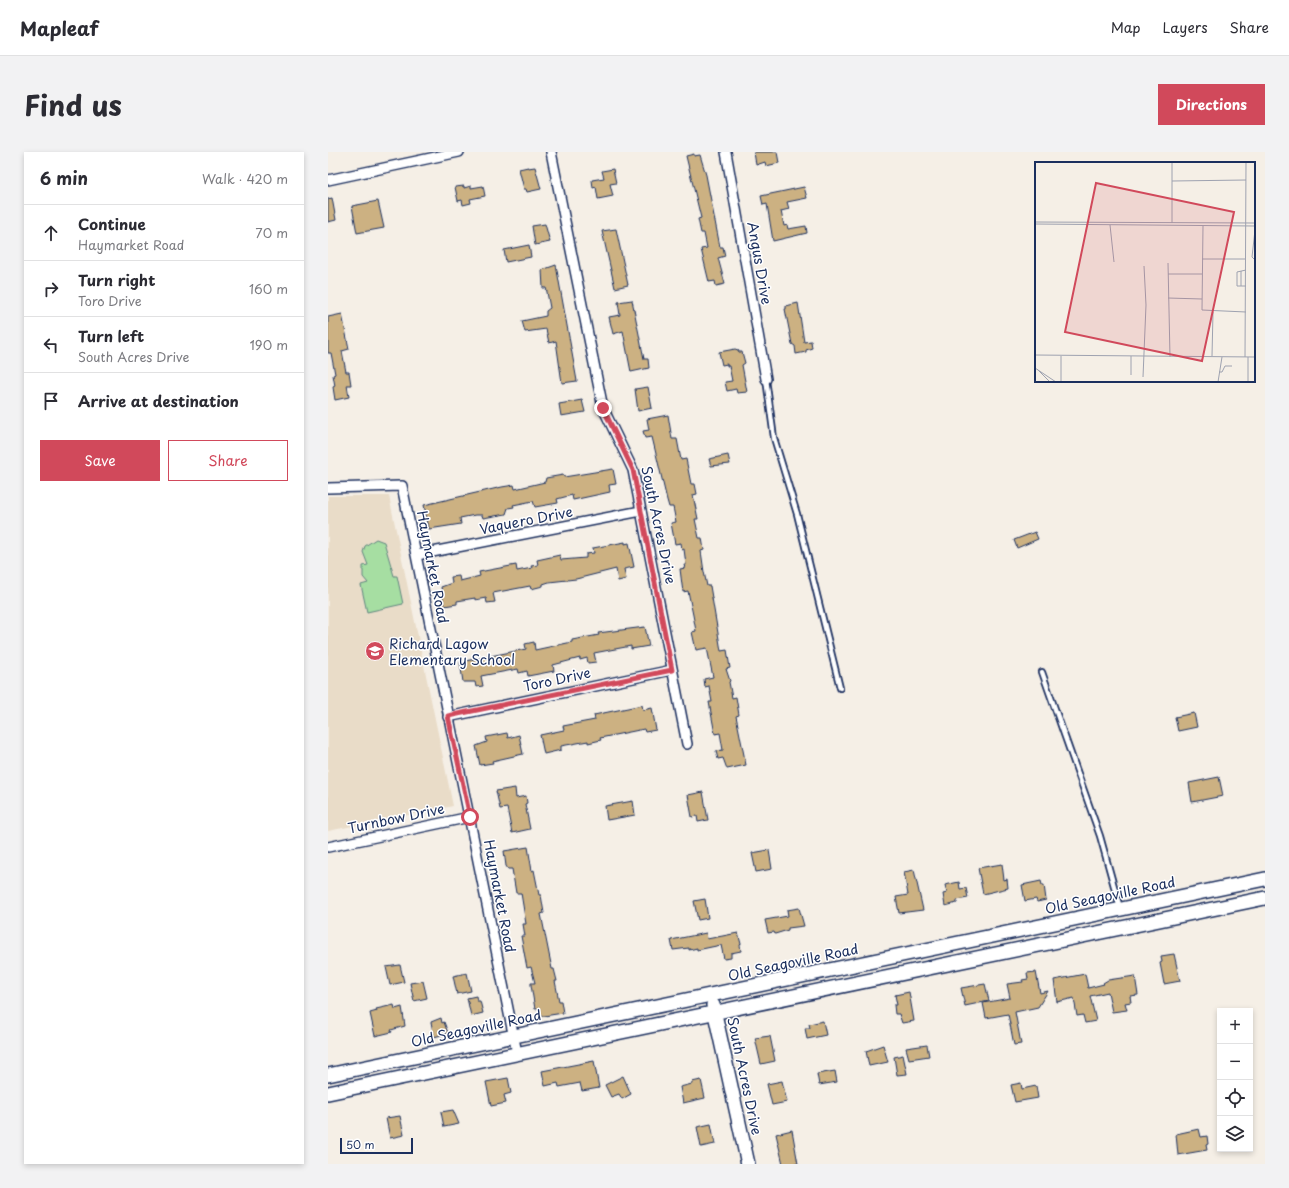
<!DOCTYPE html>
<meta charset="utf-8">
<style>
body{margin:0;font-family:"Playpen Sans",sans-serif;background:#f2f2f3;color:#2b2b33}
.controls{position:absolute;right:12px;bottom:12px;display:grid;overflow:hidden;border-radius:0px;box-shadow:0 2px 6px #0003}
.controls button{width:36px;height:36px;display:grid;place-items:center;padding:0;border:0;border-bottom:1px solid #e1e1e2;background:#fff;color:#2b2b33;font:20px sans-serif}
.scale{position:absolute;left:12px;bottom:10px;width:73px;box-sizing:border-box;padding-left:4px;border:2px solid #1b2f5e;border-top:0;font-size:11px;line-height:14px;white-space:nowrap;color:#1b2f5e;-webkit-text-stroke:3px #fff;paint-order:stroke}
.stop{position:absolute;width:12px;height:12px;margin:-9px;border:3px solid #d1495b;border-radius:50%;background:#fff}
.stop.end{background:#d1495b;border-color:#fff;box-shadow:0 1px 4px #0008}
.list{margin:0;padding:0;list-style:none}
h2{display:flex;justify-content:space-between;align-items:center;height:52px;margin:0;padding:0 16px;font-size:17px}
h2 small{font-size:13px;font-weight:400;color:#7c7c81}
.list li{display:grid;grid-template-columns:26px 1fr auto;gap:12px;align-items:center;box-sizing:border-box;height:56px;padding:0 16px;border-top:1px solid #e1e1e2}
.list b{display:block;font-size:15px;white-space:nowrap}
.list p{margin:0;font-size:13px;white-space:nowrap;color:#7c7c81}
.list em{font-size:13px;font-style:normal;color:#7c7c81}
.actions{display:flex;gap:8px;padding:12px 16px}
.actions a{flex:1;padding:9px 0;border:1px solid #d1495b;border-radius:0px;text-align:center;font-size:14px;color:#d1495b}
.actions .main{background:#d1495b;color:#fff}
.icon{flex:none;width:22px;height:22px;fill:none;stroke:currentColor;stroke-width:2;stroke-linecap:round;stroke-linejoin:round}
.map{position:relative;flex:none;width:937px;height:1012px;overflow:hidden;border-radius:0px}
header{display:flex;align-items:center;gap:24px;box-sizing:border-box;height:56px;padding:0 20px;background:#fff;border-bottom:1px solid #e1e1e2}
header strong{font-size:19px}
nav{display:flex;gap:22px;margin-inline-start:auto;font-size:14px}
.intro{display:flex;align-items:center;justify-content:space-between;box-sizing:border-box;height:96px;padding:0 24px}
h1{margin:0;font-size:28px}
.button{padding:10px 18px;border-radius:0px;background:#d1495b;color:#fff;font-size:14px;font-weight:700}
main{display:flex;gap:24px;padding:0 24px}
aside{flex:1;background:#fff;border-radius:0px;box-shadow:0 2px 6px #0003}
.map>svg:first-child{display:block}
.built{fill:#e9dcc8}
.green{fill:#a6dea2;stroke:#608680}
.building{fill:#ccb182;stroke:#1b2f5e}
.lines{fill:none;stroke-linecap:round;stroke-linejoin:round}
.lane-casing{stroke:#1b2f5e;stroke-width:8}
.street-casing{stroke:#1b2f5e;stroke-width:12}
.secondary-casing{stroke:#1b2f5e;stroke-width:16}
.lane{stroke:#fff;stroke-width:4.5}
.street{stroke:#fff;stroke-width:9}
.secondary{stroke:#fff;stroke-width:13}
.route{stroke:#d1495b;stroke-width:5}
.labels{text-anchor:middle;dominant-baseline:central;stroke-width:3;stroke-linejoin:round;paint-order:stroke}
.street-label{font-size:14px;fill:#1b2f5e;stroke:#fff}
.poi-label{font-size:14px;fill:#1b2f5e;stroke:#fff;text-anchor:start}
.inset-road{fill:none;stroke:#9ea2b0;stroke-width:1}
.view{fill:#d1495b;fill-opacity:0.15;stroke:#d1495b;stroke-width:2}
.inset-edge{fill:none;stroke:#1b2f5e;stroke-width:2}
</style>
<header>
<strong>Mapleaf</strong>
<nav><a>Map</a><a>Layers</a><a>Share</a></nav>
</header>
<div class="intro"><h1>Find us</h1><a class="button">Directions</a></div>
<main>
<aside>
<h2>6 min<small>Walk · 420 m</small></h2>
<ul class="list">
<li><svg class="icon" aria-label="ahead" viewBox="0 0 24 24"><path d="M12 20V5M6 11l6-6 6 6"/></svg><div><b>Continue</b><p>Haymarket Road</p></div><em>70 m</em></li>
<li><svg class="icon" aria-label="right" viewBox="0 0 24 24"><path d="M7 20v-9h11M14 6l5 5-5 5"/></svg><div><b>Turn right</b><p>Toro Drive</p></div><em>160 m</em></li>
<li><svg class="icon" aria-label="left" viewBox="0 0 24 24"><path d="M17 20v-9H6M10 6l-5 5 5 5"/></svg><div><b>Turn left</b><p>South Acres Drive</p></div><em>190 m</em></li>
<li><svg class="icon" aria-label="arrive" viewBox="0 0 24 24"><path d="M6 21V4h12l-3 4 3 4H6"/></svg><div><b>Arrive at destination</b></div></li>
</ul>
<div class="actions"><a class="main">Save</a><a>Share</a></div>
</aside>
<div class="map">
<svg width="937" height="1012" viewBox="0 0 937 1012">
<rect width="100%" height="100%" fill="#f5efe6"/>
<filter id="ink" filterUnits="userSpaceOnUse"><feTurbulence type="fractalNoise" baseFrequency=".025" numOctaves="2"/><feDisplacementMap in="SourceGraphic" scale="8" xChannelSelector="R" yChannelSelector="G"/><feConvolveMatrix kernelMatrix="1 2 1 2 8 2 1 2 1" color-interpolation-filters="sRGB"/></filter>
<g filter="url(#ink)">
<!-- built -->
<path class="built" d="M0,344H61L125,654L0,679Z"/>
<!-- green -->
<path class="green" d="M48,387L56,390L66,424H69L75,452L39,460L33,433L40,431L35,425V414L40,413L35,400L37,394Z"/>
<!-- building -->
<g class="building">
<path d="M426,0H449L451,11L438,14L437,10L428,13Z"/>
<path d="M366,2V4L372,3L378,23L392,95H395L397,104L390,106L397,132L388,134L387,129L381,130L373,97L379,96L376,81H373L370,67L373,66L358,4Z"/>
<path d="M200,15V16L207,15L213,37L199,40L198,37H196L191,17Z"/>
<path d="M285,17L288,31L282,32L285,44L270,47L268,35L265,36L264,28L276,26L274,19Z"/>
<path d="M136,34V36L143,34V36L155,34L157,44L142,47L143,51L135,53L134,48L130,49L127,35Z"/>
<path d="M476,35L479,46L459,50L461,57L453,59L456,74L459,73L460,77L478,74L479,81L445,89L440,58L439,52L435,53L433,44Z"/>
<path d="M4,46L8,68L0,70V47Z"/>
<path d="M50,49L56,76L29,81L24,54Z"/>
<path d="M217,72L222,90L207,93L204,74Z"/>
<path d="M288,77L300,133L287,136L274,79Z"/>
<path d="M201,93L203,105L178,110L176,98Z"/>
<path d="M228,113L249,229L234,231L228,189L221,191L218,177L197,180L194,169L218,164V159L222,156L219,140L218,136H215L214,118Z"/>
<path d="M304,148L316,207H320L321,216L303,220L295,179L285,182L281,165L292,163L290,150Z"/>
<path d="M470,151L476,190L483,189L484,196L478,198V200L468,202L467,194L464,192L457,157H458V154Z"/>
<path d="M14,162L21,197L14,199L18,220H21L23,233H19L21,245L7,248L5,235L7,234L5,223L7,222L3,201H0V165Z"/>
<path d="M407,197L410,198L411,200H414L417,211L414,213L419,240L409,241L408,237L399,239L397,230L404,229L401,214H399V212L394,213L391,200Z"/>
<path d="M320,235L324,256L310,259L307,237Z"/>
<path d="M254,248L257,260L233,264L231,252Z"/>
<path d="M340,263L344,287H349L353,308L358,307L363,332H367L369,342L365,343L370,367H367L371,386H374L376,398L373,399L376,420L379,434H382L393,499L399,498L402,516L398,517L402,529L401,530L404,546L408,545L411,563L408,564L418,613L399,617L395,606L390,607L388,599L395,598L392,581L387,582L381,550H384L381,534L377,535L376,527L385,525L379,496L368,498L364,480L368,479L365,463L360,439L355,440L354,433L352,417L357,416L356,413H358L356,397L354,398L353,391L347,392L343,371L348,370L345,355H341L339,348L324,285L317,286L315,279L321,278L319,267Z"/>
<path d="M400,303L402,312L383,314L381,307Z"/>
<path d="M285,317L288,332L281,333L282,340L245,348L244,343L229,347L230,351L207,355L205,349L185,353L186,355L180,356L178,362L155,366L154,363H147L132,366L133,372L101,377L96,353L174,335L186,333L187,337L217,330L218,326L235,323L236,325Z"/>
<path d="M707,380L710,387L689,396L686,388Z"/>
<path d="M297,390V392L301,391L306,415L296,417L298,427L290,429L288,417L248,427L221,430L215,432V434L203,437L202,434L165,441L167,450L159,451L158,446L147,448V446L129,449V452L116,454L113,435L124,431L123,425L131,424L132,429L152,424L151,420L188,413L189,419L204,416L203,414L210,413L209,408L232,403L233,408L258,406V402L266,401L265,396Z"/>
<path d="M317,475L321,494L303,497V494L266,501L268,510L260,511L259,506L252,508V506L225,513L226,519L200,524L199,519L191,521L190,517L153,524L155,534L148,535L147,530H135L132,510L198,497L197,492L206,490L207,498L244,490V488L271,483L270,481Z"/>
<path d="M314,553L315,558L324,556L328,578L317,580L316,577L272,586L273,588L260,591V589L233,594V598L216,602L212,583L236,578L235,574L267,568L266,563Z"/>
<path d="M866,561L869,575L850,579L847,565Z"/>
<path d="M179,581L180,586L191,583L195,602L164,609L165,611L152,613L148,594L159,590L158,585Z"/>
<path d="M891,625L895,644L864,650L861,631Z"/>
<path d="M187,636L188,646L198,644L199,651L197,652L202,677L184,681L179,656L172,657L168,639Z"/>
<path d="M375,640L380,668L370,670L369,664L364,665L360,643Z"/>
<path d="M305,649L307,663L279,668L277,654Z"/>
<path d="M200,695L204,719L206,718L211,743H213L216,761L213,762L224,817H226L229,829H227L231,849H233L235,861L216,864H213L212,856L207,857L203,833V831H207L203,815L199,816L193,784H197L195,772H198L193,741H188L184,717H180L178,714L176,699Z"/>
<path d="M441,698L444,717L428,720L424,701Z"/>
<path d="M674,712L676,728L679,727L680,736L655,742L650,716Z"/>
<path d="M586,718L595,758L571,761L568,745L580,743L576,720Z"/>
<path d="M713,729L714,733H716L718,748L709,750L708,747L697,749L694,733Z"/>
<path d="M631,730L632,737L638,736L640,746L629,748V751L617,754L615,742L619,741L617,733Z"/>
<path d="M377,747L380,766L370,768L366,749Z"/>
<path d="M471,756L476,774L460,776V778L447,782L446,780L440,781L437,768L460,764L459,758Z"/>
<path d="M378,781L379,787L410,781L413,792L412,793L413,799L403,801V806L396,807L393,793L369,798V796L361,798V796L345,798L343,788Z"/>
<path d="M846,802L852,829L836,832L832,811L834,810L833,804Z"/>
<path d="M72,813L76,830L62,833L58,815Z"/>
<path d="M708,820L712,841L720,839L710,855L687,860L693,892L686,893L680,862L658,866L655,851L682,846L679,832L695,830L694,828L700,827L699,821Z"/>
<path d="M139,821L143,839L129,842L125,824Z"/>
<path d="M757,822L760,836L776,832L775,831L780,828L807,824L810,843L802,844L803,850L797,851L799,858L784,860L780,840L762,844L768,869L757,871L755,863L749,864L746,846L729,850L726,828Z"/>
<path d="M95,829L99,846L86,849L82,831Z"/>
<path d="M657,832L661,849L637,854L633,836Z"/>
<path d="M581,840L586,869L574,871L571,862H567L566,853H569L567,843Z"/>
<path d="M148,844L149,849H152L155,861L143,864L139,846Z"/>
<path d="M66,853L67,857L74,855L77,874L63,878L64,880L47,884L42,861L49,859L48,857Z"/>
<path d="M113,866L114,871L116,870L120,881L106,885L103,870Z"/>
<path d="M495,869L498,883L479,887L477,876H482L481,872Z"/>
<path d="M442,884L447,909L433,912L427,886Z"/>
<path d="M555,893L560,910L541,914L538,899Z"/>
<path d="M599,893L601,904L581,907L578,896Z"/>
<path d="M575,903L579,922L569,923L566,905Z"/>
<path d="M266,909L271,936L254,939L252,931L231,935L230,931L217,934L214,919Z"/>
<path d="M507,919L509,930L491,933L489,922Z"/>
<path d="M295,924L303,942L294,947L291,942L283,945L277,933Z"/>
<path d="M180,926L183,941L176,943L178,951L163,954L158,930Z"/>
<path d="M373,928L377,946L355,951L352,935L364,932V930Z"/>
<path d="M454,929L459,950L444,953L439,932Z"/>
<path d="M693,931L694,937L708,934L710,946L687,950L683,933Z"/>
<path d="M125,958L131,972L116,975L113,960Z"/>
<path d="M72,964L76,983L62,986L58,966Z"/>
<path d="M383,972L387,992L373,995L369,975Z"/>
<path d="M871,977L873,985L879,984L880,992L878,993L879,998L850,1003L848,982Z"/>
<path d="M464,978L470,1012H455L448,982Z"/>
</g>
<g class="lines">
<defs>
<g id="lane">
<path d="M438,227L446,286L469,362L512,536"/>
<path d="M714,520L772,684L792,756"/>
</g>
<g id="street">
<path d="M223,0L275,256L305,318L359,592"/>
<path d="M398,0L438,227"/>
<path d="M0,28L131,0"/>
<path d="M0,336L74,334L189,901"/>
<path d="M89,403L313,359"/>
<path d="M120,565L344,518"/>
<path d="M0,695L142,665"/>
</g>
<g id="secondary">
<path d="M385,853L420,1012"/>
<path d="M0,923L937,727"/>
<path d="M0,941L937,746"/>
</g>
</defs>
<!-- lane casing -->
<use href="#lane" class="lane-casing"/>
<!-- street casing -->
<use href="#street" class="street-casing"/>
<!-- secondary casing -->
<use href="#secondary" class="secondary-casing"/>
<!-- lane -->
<use href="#lane" class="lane"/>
<!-- street -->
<use href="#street" class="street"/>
<!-- secondary -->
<use href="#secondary" class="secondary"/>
</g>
</g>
<g class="lines" filter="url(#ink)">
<!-- route -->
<path class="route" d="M142,665L120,564L344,518L305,318L275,256"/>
</g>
<!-- icons -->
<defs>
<symbol id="school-disc" viewBox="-11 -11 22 22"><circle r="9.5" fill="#d1495b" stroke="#fff"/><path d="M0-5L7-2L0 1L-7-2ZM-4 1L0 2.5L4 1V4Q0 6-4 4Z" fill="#fff"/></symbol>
</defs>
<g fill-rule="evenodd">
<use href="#school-disc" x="36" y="488" width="22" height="22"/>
</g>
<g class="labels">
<!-- street labels -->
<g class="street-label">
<text transform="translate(432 111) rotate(80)">Angus Drive</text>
<text transform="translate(198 368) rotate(-11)">Vaquero Drive</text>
<text transform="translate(331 373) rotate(78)">South Acres Drive</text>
<text transform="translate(105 415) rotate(79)">Haymarket Road</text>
<text transform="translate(229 527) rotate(-12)">Toro Drive</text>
<text transform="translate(68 666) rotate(-12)">Turnbow Drive</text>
<text transform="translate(782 743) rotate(-12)">Old Seagoville Road</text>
<text transform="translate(172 744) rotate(79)">Haymarket Road</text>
<text transform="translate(465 810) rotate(-12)">Old Seagoville Road</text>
<text transform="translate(148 876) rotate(-12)">Old Seagoville Road</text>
<text transform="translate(417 924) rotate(78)">South Acres Drive</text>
</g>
<!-- poi labels -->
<g class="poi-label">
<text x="61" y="491">Richard Lagow<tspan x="61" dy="16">Elementary School</tspan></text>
</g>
</g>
<!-- overview -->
<g transform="translate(707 10)">
<rect width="220" height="220" fill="#f5efe6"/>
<path class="inset-road" d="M137,0V61M137,19L211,18M0,60L220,61M0,62L220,64M75,63L79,100M168,64L167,148L211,150M220,68L217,95L220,98M167,97H211M133,101L135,195M133,112H167M206,124V109M211,124H202V110L211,108M133,136L167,137M0,193L220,195M177,194L178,150M210,195L211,0M0,206L21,220M2,207L15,220M184,210H187L190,204H197M96,213V194M108,215L111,143L109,104M26,220V194M183,220L187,195M213,220V195"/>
<path class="view" d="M61,21L199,50L167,199L30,170Z"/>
<rect width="220" height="220" class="inset-edge"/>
</g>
</svg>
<div class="controls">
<button>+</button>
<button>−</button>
<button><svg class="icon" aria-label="locate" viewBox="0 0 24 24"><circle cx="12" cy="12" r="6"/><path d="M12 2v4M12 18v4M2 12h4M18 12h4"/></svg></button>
<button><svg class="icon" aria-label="layers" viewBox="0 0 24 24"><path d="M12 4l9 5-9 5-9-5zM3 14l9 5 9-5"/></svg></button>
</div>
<div class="scale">50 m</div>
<div class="stop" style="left:142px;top:665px"></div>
<div class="stop end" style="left:275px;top:256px"></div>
</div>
</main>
